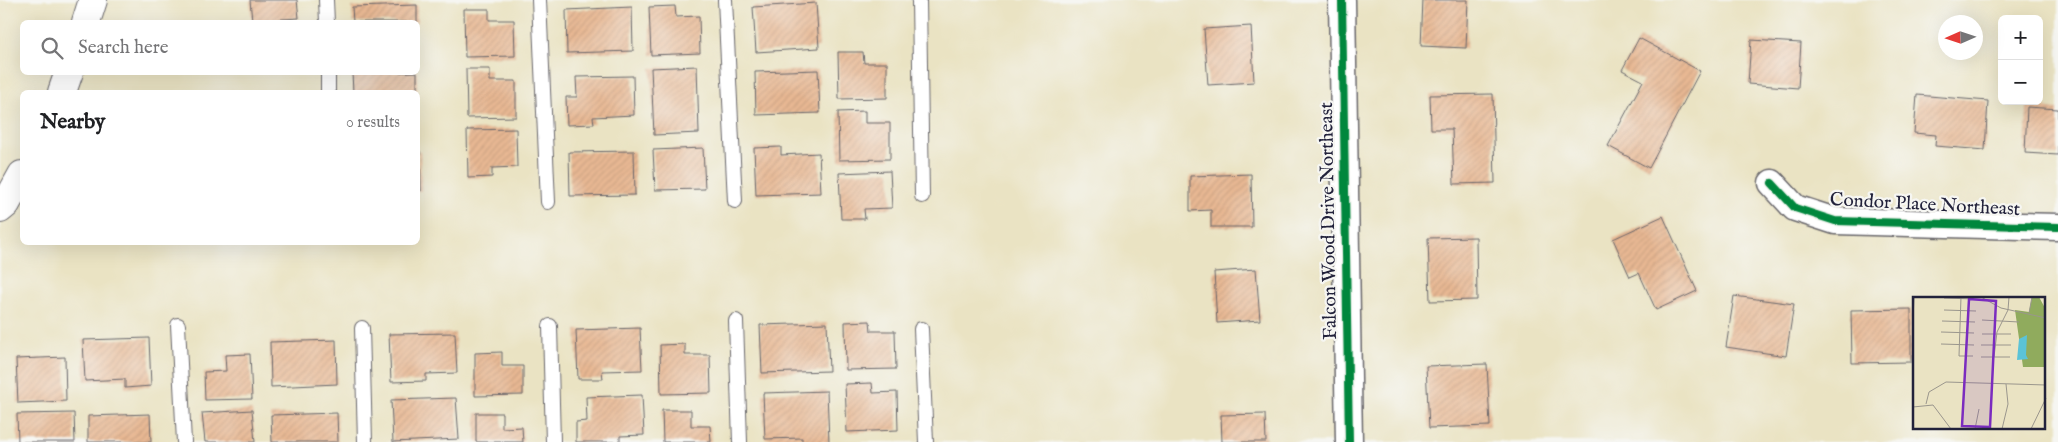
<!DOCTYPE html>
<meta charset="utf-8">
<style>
body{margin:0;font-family:"IM FELL English",serif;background:#f6f6f6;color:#202124}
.controls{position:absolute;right:15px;top:15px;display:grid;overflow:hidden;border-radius:8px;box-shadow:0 5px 20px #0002}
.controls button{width:45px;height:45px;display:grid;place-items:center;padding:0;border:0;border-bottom:1px solid #e0e0e0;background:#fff;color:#202124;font:25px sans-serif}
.compass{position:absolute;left:1938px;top:15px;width:45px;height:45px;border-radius:50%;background:#fff;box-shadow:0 5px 20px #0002;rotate:267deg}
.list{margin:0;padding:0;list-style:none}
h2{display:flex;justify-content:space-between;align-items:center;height:65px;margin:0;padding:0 20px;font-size:21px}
h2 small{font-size:16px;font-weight:400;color:#757577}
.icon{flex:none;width:28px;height:28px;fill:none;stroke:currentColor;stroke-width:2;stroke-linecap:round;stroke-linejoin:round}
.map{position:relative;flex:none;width:2058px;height:442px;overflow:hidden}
.search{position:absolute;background:#fff;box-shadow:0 5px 20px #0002;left:20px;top:20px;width:400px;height:55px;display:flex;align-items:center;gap:12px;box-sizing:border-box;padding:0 18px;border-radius:8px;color:#757577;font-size:19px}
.panel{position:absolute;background:#fff;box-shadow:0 5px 20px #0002;left:20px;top:90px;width:400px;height:155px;border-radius:8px}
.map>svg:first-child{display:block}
.building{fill:url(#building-hatch)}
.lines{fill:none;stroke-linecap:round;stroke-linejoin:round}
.lane-casing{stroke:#68666b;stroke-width:16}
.street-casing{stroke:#68666b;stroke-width:29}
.secondary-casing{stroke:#68666b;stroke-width:30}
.lane{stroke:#fff;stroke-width:14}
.street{stroke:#fff;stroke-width:26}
.secondary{stroke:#fff;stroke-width:28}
.cycleway-casing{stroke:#f6f6f2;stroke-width:11}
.cycleway{stroke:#00873e;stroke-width:8}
.labels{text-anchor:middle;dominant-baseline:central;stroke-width:4.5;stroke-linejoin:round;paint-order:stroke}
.street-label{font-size:19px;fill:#22223b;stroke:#f6f6f2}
.inset-road{fill:none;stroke:#9a968d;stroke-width:1}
.view{fill:#7b2cbf;fill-opacity:0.15;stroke:#7b2cbf;stroke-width:2.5}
.inset-edge{fill:none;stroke:#22223b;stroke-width:2.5}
</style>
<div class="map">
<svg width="2058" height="442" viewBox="0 0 2058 442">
<defs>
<pattern id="building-hatch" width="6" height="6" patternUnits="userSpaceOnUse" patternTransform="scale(1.25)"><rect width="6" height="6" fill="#e8b893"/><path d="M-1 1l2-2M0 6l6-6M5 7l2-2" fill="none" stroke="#c79e80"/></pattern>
</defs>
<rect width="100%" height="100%" fill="#f6f6f2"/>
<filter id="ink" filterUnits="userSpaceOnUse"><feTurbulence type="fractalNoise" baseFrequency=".02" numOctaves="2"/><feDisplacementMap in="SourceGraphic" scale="10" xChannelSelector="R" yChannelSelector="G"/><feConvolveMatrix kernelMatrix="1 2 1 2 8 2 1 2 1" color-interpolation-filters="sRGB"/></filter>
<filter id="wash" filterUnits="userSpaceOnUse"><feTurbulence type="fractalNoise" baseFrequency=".0096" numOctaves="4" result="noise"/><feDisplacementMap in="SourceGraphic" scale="20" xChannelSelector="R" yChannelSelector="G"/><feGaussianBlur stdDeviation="1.12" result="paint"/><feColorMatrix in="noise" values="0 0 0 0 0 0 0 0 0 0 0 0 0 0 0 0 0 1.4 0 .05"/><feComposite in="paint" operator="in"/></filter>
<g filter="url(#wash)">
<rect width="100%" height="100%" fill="#eae3c3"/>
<g id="blocks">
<!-- building -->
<g class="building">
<path d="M250,0H297L299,18L252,21Z"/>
<path d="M1423,0H1468L1466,48L1421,46Z"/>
<path d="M816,3L819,48L756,52L753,7Z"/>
<path d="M417,5V22H353L352,7Z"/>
<path d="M675,6L676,17L699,16L700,53L651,55L649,7Z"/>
<path d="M632,7L633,51L567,53L566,10Z"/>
<path d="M464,9H489V20H514L515,56L465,57Z"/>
<path d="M1251,26L1254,82L1208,85L1204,29Z"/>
<path d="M1639,38L1700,71L1649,168L1608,146L1643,81L1622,70Z"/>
<path d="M1751,40L1801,43L1798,88L1748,84Z"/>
<path d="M838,52H863L864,63H887V98L839,99Z"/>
<path d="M697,66L699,133L654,135L651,68Z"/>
<path d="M466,69H490V81H516V117L467,118Z"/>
<path d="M818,70L820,113L756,115L755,72Z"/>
<path d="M417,72V92H353L352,73Z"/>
<path d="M633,76L634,115L593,117L594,124L567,125L566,97H577L576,77Z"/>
<path d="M1493,94L1495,183L1454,184L1452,129H1431L1430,95Z"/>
<path d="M1917,95L1988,101L1985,150L1935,146L1936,135L1914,133Z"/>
<path d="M2027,107L2058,109V155L2025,153Z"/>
<path d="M865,111V123H890V159L839,160L838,112Z"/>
<path d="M516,129L517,167L492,168V177L468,178L467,130Z"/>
<path d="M781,147V155L819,153L821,193L756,195L754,148Z"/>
<path d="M703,148L705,189L655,190L653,150Z"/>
<path d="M418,151H420L421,191H418Z"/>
<path d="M634,151L635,195L570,196L569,152Z"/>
<path d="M890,171L892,208L864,209L865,219H841L839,173Z"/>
<path d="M1251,174L1252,227H1211V210L1190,211V176Z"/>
<path d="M1663,216L1697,291L1656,310L1639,273L1630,277L1613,239Z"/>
<path d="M1476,237L1477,300L1430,301L1428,238Z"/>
<path d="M1256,269L1260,320L1217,323L1214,272Z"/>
<path d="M1734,296L1794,304L1786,356L1726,347Z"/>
<path d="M1911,309V362L1852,363L1851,310Z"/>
<path d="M870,321L871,331H895L896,369L846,370L845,322Z"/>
<path d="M827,323L829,371L762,373L760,325Z"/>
<path d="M640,328L642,370L602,371L603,379H578L576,330Z"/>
<path d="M455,333L457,373L426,374V381L391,382L389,334Z"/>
<path d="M149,338L151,386L125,388V379L85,381L83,340Z"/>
<path d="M336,340L337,384L271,387L270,342Z"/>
<path d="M685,344V355H710L711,393L661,394L660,345Z"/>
<path d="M502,352V366H523V395L475,396V353Z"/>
<path d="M250,354L252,399L205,400L204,372L226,371L225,355Z"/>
<path d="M65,357L66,401L18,403L16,359Z"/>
<path d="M1487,364L1490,426L1429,428L1426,366Z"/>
<path d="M872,383L873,393L897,392L898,430L847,432L845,384Z"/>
<path d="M827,391L829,442H802V438L765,439L763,393Z"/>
<path d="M642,395L644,435L620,436V442H576V422L587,421L586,397Z"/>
<path d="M456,398L459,439L393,442L391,400Z"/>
<path d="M252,410L255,442H205L202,413Z"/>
<path d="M662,410H691V426H710L711,442H663Z"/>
<path d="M74,413L75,442H18L17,414Z"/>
<path d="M337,413L338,442H272L271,415Z"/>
<path d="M476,413H502V428L522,427L523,442H476Z"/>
<path d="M150,414L151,442H88V416Z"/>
<path d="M1265,414L1266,442H1222L1221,415Z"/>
</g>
</g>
</g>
<g filter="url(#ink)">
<use href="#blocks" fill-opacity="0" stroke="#68666b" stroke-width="1"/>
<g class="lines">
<defs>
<g id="lane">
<path d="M326,0L327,22"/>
<path d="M539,0L548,202"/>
<path d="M725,0L735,201"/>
<path d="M919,0L922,196"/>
<path d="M328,72V92"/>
<path d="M736,321L740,442"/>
<path d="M178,325L184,442"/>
<path d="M550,326L553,442"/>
<path d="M362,328L365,442"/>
<path d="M921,329L926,442"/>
</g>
<g id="street">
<path d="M1342,0L1349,442"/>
<path d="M1772,183L1795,208L1835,221L2058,227"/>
</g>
<g id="secondary">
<path d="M86,22L93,0"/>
<path d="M62,92L69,72"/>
<path d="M0,209L6,204L22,175"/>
</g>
</defs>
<!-- lane casing -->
<use href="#lane" class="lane-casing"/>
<!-- street casing -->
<use href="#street" class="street-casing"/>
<!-- secondary casing -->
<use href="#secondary" class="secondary-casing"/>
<!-- lane -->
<use href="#lane" class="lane"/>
<!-- street -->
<use href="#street" class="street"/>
<!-- secondary -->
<use href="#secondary" class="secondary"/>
<defs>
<g id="cycleway">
<path d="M1342,0L1349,442"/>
<path d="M1772,183L1795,208L1835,221L2058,227"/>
</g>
</defs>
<!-- cycleway casing -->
<use href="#cycleway" class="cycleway-casing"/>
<!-- cycleway -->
<use href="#cycleway" class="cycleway"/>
</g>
</g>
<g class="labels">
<!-- street labels -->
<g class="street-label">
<text transform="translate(1925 205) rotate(3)">Condor Place Northeast</text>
<text transform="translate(1329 221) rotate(-91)">Falcon Wood Drive Northeast</text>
</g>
</g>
<!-- overview -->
<g transform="translate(1913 297)">
<rect width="132" height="132" fill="#eae3c3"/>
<path d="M119,0H126L132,11V70H110L102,13L116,15Z" fill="#90ab5d"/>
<path d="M114,38L113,58L115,62L104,63L106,42Z" fill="#5bc3d7"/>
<path class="inset-road" d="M48,0L46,59H60M68,0L88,11L133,21M31,1L61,2M31,13L63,14M116,16L119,0M0,23L1,0M69,23L106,25M29,24L62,25M28,35L61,36M69,37H98M28,47L61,48M68,48H98M68,60H97M81,60L84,35L95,13L96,0M13,107L16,95L33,85L133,88M0,110L20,108L38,132M62,132L66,112M89,132L95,107L93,87M118,132L133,101"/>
<path class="view" d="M56,2L83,4L77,130L49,129Z"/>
<rect width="132" height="132" class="inset-edge"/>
</g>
</svg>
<div class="controls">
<button>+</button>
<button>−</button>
</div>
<svg class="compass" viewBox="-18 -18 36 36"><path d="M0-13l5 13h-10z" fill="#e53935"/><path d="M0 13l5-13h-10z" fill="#757577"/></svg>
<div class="search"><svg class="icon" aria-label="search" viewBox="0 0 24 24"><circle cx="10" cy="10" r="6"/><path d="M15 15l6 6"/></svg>Search here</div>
<section class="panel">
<h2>Nearby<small>0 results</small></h2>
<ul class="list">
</ul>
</section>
</div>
